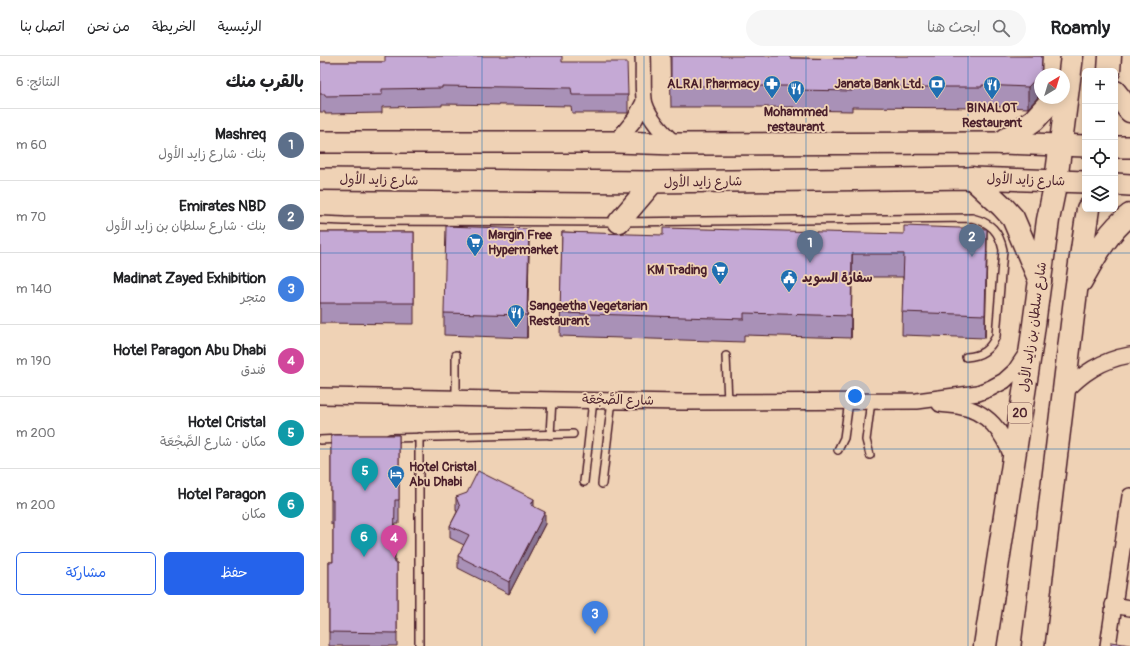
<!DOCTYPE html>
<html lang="ar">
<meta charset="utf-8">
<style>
body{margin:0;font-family:Pangolin,"Playpen Sans Arabic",sans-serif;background:#f6f6f6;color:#202124;direction:rtl}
.controls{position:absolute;right:12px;top:12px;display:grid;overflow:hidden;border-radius:6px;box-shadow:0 2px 10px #0003}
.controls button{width:36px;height:36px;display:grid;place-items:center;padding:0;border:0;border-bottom:1px solid #e0e0e0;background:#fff;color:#202124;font:20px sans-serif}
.compass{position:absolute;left:714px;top:12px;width:36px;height:36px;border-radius:50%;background:#fff;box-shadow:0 2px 10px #0003;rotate:38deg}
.you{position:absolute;left:535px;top:340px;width:14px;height:14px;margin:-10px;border:3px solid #fff;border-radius:50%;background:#1a73e8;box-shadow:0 0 0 6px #1a73e833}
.badge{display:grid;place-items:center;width:26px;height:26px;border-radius:50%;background:#2563eb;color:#fff;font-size:13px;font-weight:700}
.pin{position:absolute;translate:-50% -33px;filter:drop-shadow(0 1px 2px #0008)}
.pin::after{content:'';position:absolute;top:21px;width:14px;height:12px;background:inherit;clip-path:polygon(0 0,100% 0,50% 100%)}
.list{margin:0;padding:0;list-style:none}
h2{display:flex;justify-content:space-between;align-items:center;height:52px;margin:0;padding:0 16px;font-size:17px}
h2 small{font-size:13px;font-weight:400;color:#757577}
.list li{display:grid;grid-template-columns:26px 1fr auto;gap:12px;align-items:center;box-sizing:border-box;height:72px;padding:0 16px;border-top:1px solid #e0e0e0}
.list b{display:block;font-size:15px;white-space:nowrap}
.list p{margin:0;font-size:13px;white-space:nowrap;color:#757577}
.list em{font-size:13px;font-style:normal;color:#757577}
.actions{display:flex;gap:8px;padding:12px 16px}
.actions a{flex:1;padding:9px 0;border:1px solid #2563eb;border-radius:6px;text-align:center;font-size:14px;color:#2563eb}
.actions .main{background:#2563eb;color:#fff}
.icon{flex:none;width:22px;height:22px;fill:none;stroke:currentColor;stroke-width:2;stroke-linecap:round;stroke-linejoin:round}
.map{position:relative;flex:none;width:810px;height:590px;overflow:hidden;direction:ltr}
header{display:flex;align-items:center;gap:24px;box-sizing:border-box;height:56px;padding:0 20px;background:#fff;border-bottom:1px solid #e0e0e0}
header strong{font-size:19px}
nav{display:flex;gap:22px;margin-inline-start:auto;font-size:14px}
.search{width:280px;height:36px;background:#f6f6f6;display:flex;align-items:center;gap:10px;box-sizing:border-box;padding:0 14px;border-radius:22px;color:#757577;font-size:15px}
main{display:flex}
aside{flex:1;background:#fff}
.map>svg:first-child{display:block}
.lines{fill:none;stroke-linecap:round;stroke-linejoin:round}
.lane-casing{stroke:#4a1f2b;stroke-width:10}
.street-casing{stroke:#4a1f2b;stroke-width:18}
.secondary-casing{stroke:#4a1f2b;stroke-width:24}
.primary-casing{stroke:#4a1f2b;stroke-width:25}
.lane{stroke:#efd2b5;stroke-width:7}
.street{stroke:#efd2b5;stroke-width:15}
.secondary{stroke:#efd2b5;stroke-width:21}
.primary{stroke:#efd2b5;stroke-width:22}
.wall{fill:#a991b7;stroke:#4a1f2b}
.shaded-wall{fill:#8a7695;stroke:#4a1f2b}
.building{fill:#c5a9d5;stroke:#4a1f2b}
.grid{fill:none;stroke:#1f6fb2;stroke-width:1;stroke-opacity:0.55}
.labels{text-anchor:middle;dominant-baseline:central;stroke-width:3.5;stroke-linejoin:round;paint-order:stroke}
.shield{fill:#efd2b5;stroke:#7c5554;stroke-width:1}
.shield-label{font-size:12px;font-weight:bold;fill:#4a1f2b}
.poi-label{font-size:13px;font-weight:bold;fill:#4a1f2b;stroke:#efd2b5;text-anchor:start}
.street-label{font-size:13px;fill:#4a1f2b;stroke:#efd2b5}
</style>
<header>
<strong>Roamly</strong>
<div class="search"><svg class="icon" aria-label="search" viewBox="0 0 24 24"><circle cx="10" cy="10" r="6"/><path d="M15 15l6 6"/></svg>ابحث هنا</div>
<nav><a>الرئيسية</a><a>الخريطة</a><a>من نحن</a><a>اتصل بنا</a></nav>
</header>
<main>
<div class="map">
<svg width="810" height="590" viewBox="0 0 810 590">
<rect width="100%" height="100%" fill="#efd2b5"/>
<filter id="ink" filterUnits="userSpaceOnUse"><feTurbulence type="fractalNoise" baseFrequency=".025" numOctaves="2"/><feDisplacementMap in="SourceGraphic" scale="8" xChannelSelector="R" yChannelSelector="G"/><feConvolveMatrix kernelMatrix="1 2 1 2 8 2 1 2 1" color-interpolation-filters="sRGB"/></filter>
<g filter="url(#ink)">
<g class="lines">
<defs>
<g id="lane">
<path d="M0,164L24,165L299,166L652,162C671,167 679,175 683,194L676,280C670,294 661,300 646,301"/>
<path d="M406,300L408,346"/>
<path d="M136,341V299"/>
<path d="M230,379L232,343"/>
<path d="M70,382L253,378"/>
<path d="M0,384L20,383"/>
<path d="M518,394L524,382L529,345"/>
<path d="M550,399L546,384L551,345"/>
<path d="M264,426L273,344"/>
<path d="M282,428L292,344"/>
<path d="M99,590V381"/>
</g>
<g id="street">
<path d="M323,0C324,11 322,39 325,48C330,64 343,77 355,88"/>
<path d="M296,86L315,63L324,46"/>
<path d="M743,338C762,317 782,304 810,299"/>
<path d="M0,340L362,346L597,345L658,337L671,332L684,325L695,315L707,297"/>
<path d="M620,348C626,349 632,349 638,350C668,355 683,376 693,403"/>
<path d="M793,549L810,552"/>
<path d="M788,590L810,440"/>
</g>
<g id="secondary">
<path d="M0,86H296L355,88L681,87L765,90"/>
<path d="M795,91H810"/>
<path d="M0,123L333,126L652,122L765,126"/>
<path d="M795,128L810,129"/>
<path d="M299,166L333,126"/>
</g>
<g id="primary">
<path d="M789,15L790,0"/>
<path d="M795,36L810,55"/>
<path d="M681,87L714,64L734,42"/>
<path d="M652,122L682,150L693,162L720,225"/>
<path d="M761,225C774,202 788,175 810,159"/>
<path d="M665,590L711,291L728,164L736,125L752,0"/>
<path d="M713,590L756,235L768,153"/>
</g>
</defs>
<!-- lane casing -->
<use href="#lane" class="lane-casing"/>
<!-- street casing -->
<use href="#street" class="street-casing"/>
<!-- secondary casing -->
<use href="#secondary" class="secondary-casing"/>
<!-- primary casing -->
<use href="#primary" class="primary-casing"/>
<!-- lane -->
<use href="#lane" class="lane"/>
<!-- street -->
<use href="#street" class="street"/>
<!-- secondary -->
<use href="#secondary" class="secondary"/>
<!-- primary -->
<use href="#primary" class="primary"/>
</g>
<!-- wall -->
<g class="wall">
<path d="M350,0L537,3L722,0L708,52L662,50V52L532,51V55L474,54V51H351Z"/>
<path d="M0,6H242L308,39V57H252L251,50L122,48V50L62,51V57L5,58V56H0Z"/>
<path d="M0,176H94V268L0,267Z"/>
<path d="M242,176L667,196L665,282L582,279L583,221H532L531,282L424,279V286L240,280Z"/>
<path d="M209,195L207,282L124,279V257Z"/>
<path d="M11,379H79V468H75V507H77V590H9V506H13V468H11Z"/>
<path d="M136,441L214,450L225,468L189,538L138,512V500L144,489L130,482V470L137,456L136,453Z"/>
</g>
<!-- shaded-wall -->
<g class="shaded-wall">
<path d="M722,0V18H720Z"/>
<path d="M720,18V39L708,52V31Z"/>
<path d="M209,173V195L207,282V259Z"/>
<path d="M667,173V196L665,282V259Z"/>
<path d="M532,198V221L531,282V260Z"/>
<path d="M214,443V455L211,449Z"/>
<path d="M225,456V468L189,538V526Z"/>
</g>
<!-- building -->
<g class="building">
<path d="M65,0H242V6H307L308,39H252L251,32L122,30V32L62,33V39L5,40V38H0V6H65Z"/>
<path d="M351,0H470V2L537,3V0H722L721,17L708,31L662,29V31H532V35L474,34V30H351Z"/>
<path d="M126,170L209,173L207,259L124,257Z"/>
<path d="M584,170L667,173L665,259L582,256L584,198H532L531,260L424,257V263L240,257L242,176L343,179V172L584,178Z"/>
<rect x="0" y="176" width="94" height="71"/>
<path d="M11,379H79V444H75L74,507H77V577L9,576V506H13V444H11Z"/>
<path d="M158,415L214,443L211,449L225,456L189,526L138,500L149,479L130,470L140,451L136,441L147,437Z"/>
<path d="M791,586L810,589V590H791Z"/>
</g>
</g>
<!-- grid -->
<path class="grid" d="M162,0V590M324,0V590M486,0V590M648,0V590M0,197H810M0,393H810"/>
<!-- icons -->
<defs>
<symbol id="pharmacy-pin" viewBox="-11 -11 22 30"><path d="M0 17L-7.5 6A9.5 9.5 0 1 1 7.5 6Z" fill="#1f6fb2" stroke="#efd2b5"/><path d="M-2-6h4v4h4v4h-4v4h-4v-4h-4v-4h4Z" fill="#fff"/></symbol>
<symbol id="bank-pin" viewBox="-11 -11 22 30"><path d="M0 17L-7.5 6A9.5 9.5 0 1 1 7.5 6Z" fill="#1f6fb2" stroke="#efd2b5"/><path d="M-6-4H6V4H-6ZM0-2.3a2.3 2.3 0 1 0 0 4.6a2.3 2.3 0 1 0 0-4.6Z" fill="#fff"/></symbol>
<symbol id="restaurant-pin" viewBox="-11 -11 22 30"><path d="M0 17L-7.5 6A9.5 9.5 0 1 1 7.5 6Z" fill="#1f6fb2" stroke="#efd2b5"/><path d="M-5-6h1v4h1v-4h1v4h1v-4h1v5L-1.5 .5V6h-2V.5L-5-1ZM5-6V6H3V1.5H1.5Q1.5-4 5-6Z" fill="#fff"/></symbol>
<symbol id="supermarket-pin" viewBox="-11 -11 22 30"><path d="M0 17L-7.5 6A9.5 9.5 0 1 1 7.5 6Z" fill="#1f6fb2" stroke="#efd2b5"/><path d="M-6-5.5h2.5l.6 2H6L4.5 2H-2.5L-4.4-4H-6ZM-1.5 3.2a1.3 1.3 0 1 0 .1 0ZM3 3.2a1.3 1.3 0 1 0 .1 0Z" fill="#fff"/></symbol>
<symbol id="civic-pin" viewBox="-11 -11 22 30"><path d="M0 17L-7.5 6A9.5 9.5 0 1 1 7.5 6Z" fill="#1f6fb2" stroke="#efd2b5"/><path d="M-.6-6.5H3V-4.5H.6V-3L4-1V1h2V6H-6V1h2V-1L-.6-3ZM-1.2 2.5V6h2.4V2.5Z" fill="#fff"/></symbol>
<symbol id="hotel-pin" viewBox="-11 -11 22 30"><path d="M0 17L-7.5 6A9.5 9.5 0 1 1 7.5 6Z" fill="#1f6fb2" stroke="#efd2b5"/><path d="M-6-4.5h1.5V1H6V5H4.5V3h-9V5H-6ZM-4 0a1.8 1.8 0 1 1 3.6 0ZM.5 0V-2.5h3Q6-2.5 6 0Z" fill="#fff"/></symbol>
</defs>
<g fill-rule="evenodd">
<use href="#pharmacy-pin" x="442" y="18" width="20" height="27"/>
<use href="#bank-pin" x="607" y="18" width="20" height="27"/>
<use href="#restaurant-pin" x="662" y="19" width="20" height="27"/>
<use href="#restaurant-pin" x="466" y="23" width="20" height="27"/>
<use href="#supermarket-pin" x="145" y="176" width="20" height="27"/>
<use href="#supermarket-pin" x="390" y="204" width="20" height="27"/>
<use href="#civic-pin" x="459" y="212" width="20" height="27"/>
<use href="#restaurant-pin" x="186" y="247" width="20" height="27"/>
<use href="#hotel-pin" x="66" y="408" width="20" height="27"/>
</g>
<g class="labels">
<!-- shield labels -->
<rect class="shield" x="688" y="347" width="24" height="20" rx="3"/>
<g class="shield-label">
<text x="700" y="357">20</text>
</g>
<!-- poi labels -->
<g class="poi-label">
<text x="439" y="28" text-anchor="end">ALRAI Pharmacy</text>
<text x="604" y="28" text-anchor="end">Janata Bank Ltd.</text>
<text x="672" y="52" text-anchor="middle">BINALOT<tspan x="672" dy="15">Restaurant</tspan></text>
<text x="476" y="56" text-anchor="middle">Mohammed<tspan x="476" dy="15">restaurant</tspan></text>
<text x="168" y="179">Margin Free<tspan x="168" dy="15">Hypermarket</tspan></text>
<text x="387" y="214" text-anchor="end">KM Trading</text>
<text x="482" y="222">سفارة السويد</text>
<text x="209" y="250">Sangeetha Vegetarian<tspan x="209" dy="15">Restaurant</tspan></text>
<text x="89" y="411">Hotel Cristal<tspan x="89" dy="15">Abu Dhabi</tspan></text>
</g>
<!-- street labels -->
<g class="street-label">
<text transform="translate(59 124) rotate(1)">شارع زايد الأول</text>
<text transform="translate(706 124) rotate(2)">شارع زايد الأول</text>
<text transform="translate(383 126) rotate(-1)">شارع زايد الأول</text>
<text transform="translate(713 271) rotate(-82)">شارع سلطان بن زايد الأول</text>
<text transform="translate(298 344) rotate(1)">شارع الصَّجْعَة</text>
</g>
</g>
</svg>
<div class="controls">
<button>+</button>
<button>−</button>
<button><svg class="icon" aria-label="locate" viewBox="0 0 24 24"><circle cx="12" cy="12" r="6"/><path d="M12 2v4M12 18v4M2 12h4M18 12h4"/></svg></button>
<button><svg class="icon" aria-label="layers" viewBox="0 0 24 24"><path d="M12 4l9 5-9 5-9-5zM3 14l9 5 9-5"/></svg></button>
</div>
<svg class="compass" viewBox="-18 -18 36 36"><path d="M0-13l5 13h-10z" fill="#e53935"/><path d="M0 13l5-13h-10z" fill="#757577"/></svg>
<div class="you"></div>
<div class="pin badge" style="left:490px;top:207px;background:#5c6f8a">1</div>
<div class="pin badge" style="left:652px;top:201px;background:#5c6f8a">2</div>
<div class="pin badge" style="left:275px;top:578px;background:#3f7fe0">3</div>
<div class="pin badge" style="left:74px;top:502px;background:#d1479c">4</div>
<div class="pin badge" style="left:45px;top:435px;background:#0f9aa8">5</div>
<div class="pin badge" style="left:44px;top:501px;background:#0f9aa8">6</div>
</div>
<aside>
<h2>بالقرب منك<small>النتائج: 6</small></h2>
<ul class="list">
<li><span class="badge" style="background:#5c6f8a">1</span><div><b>Mashreq</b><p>بنك · شارع زايد الأول</p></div><em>60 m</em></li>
<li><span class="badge" style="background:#5c6f8a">2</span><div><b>Emirates NBD</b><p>بنك · شارع سلطان بن زايد الأول</p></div><em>70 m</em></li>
<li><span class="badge" style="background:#3f7fe0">3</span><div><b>Madinat Zayed Exhibition</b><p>متجر</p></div><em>140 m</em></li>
<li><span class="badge" style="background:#d1479c">4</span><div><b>Hotel Paragon Abu Dhabi</b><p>فندق</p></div><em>190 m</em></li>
<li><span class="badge" style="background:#0f9aa8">5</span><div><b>Hotel Cristal</b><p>مكان · شارع الصَّجْعَة</p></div><em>200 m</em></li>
<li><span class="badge" style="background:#0f9aa8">6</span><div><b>Hotel Paragon</b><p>مكان</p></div><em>200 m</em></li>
</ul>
<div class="actions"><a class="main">حفظ</a><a>مشاركة</a></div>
</aside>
</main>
